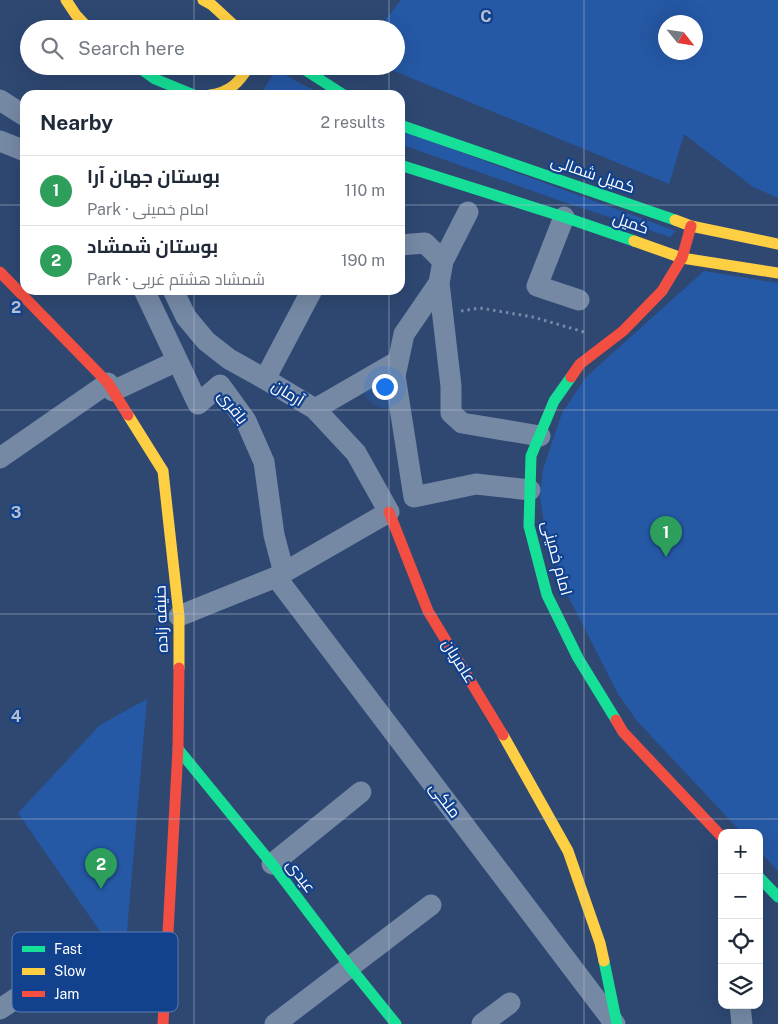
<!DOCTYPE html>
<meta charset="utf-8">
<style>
body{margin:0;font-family:"Public Sans",Cairo,sans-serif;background:#f2f2f3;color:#1f2937}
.controls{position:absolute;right:15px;bottom:15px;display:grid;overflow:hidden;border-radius:10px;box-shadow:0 5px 20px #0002}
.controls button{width:45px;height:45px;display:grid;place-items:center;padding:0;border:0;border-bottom:1px solid #e0e1e3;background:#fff;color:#1f2937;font:25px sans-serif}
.compass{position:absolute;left:658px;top:15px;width:45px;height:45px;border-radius:50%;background:#fff;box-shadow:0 5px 20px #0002;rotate:120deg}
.you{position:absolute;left:384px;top:386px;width:18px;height:18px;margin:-12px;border:4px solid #fff;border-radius:50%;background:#1a73e8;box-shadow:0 0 0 8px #1a73e833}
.badge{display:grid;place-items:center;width:32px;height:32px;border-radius:50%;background:#d93025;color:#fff;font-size:16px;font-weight:700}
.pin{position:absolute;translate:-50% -41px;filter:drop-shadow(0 1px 2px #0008)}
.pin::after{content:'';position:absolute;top:26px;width:18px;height:15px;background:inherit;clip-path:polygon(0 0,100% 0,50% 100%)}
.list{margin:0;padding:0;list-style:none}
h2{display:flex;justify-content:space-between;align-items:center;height:65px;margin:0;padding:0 20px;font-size:21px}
h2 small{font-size:16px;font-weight:400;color:#747a83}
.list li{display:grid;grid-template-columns:32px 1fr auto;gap:15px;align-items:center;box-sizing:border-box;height:70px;padding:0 20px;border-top:1px solid #e0e1e3}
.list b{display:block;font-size:19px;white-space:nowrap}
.list p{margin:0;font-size:16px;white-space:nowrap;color:#747a83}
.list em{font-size:16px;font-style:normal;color:#747a83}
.icon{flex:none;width:28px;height:28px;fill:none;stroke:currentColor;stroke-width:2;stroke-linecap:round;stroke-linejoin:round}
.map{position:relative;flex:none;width:778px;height:1024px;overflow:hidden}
.search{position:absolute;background:#fff;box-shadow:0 5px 20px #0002;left:20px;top:20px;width:385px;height:55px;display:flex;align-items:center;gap:12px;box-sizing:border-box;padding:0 18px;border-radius:28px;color:#747a83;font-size:19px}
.panel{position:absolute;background:#fff;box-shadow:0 5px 20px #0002;left:20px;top:90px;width:385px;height:205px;border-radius:15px}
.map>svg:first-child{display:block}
.green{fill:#2558a5;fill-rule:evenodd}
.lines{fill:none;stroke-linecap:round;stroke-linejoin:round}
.path{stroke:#7589a5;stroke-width:3;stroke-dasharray:2.5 4;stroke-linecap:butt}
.street{stroke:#7589a5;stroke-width:21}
.fast{stroke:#16e098;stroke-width:11}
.slow{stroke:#ffcf43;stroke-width:11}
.jam{stroke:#f24e42;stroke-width:11}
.grid{fill:none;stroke:#b6bfce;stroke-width:1;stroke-opacity:0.55}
.labels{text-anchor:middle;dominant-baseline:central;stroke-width:4.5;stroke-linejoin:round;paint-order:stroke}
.street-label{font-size:16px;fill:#fff;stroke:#12418e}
.key{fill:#12418e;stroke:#597ab0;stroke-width:1}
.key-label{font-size:14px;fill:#fff}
.grid-label{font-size:16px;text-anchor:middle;font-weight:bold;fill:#b6bfce;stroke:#12418e;stroke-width:4.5;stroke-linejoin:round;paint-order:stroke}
</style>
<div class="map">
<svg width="778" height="1024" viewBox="0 0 778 1024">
<rect width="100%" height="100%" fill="#2e4872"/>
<!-- green -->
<g class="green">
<path d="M401,0H778V198L753,187L684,134L669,184L382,66H396V29H378ZM666,22H696V52H666Z"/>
<path d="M275,71H279L301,84L325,95H266L263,92L264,89Z"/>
<path d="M400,130L676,231L670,237L558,200L400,144Z"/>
<path d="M704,271L778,283V871L759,851V833H742L637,721L618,694L565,590L544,523L540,498L543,469L562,413L586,377Z"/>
<path d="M147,699L124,966L18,813L100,725Z"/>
</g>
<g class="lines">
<!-- path -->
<path class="path" d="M461,311L480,308L533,317L584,332"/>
<!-- street -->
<g class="street">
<path d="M0,100L25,116"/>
<path d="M0,141L25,151"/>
<path d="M468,212L443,261L439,283L404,334L395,376L414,497L476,484L530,490"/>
<path d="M564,217L537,286L579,300"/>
<path d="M400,245L425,243L443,261"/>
<path d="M439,283L451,386V413L462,423L540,436"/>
<path d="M144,290L198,404L220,385L246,421L264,462L274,535L284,573"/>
<path d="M173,290L186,317L206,341L229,359L265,379L315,409L356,453L389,512L276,577L179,616"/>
<path d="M265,379L312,290"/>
<path d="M113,391L177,361"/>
<path d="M315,409L398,361"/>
<path d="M0,458L108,383"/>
<path d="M276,577L615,1024"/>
<path d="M272,864L361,792"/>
<path d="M740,1005L742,1024"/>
<path d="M0,1009L81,955"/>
<path d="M275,1024L431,905"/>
<path d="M482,1024L510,1003"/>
</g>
<!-- fast -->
<g class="fast">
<path d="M137,66L155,79L194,95"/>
<path d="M299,66L344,95"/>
<path d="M400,125L675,220"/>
<path d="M400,165L564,217L634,241"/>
<path d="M571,377L554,401L531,456L529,526L547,595L578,658L616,720"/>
<path d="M178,749L272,864L350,967L396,1024"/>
<path d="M759,877L778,897"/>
<path d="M604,961L617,1024"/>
</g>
<!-- slow -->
<g class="slow">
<path d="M66,0L76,15L89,29"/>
<path d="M203,0L212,5L238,29"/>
<path d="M210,95C230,92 239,83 249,66"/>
<path d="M675,220L691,226L778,244"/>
<path d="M634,241L682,258L778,273"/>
<path d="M128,415L163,471L179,616V668"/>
<path d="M503,735L568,851L600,943L604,961"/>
</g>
<!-- jam -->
<g class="jam">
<path d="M0,272L108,383L128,415"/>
<path d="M571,377L580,364L623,331L662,291L682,258L691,226"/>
<path d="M389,512L428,611L503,735"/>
<path d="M616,720L623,732L722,837"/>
<path d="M163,1024L178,749L179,668"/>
</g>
</g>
<!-- grid -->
<path class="grid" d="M194,0V29M389,0V29M584,0V1024M194,66V95M389,66V95M0,205H25M400,205H778M194,290V1024M389,290V1024M0,410H778M0,614H778M0,819H778"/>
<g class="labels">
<!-- street labels -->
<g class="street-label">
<text transform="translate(593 174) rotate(19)">کمیل شمالی</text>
<text transform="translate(631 223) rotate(19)">کمیل</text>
<text transform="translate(288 393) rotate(32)">آرمان</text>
<text transform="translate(233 407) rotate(52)">باقری</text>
<text transform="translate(557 558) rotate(75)">امام خمینی</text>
<text transform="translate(161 619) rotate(-92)">حنیفه زاده</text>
<text transform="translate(459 661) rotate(58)">عامریان</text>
<text transform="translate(445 800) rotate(53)">ملکی</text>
<text transform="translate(301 876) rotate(53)">عیدی</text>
</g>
</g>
<!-- legend -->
<rect x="12" y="932" width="166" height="80" rx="8" class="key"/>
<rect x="22" y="946" width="23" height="6" fill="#16e098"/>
<rect x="22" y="968" width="23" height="7" fill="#ffcf43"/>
<rect x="22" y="991" width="23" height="6" fill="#f24e42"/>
<g class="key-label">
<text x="54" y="954">Fast</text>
<text x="54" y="976">Slow</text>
<text x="54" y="999">Jam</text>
</g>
<g class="grid-label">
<text x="486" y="22">C</text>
<text x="16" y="313">2</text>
<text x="16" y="518">3</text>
<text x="16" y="722">4</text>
</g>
</svg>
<div class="controls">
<button>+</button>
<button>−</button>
<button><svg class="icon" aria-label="locate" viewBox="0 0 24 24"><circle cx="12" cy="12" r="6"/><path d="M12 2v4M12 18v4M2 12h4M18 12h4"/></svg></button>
<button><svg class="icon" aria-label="layers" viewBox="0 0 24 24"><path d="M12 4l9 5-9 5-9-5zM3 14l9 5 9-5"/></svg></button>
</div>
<svg class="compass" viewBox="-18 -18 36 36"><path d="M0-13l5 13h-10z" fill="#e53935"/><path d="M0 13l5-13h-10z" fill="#747a83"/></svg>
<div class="you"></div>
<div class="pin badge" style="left:666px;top:557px;background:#2e9e5b">1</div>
<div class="pin badge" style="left:101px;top:889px;background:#2e9e5b">2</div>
<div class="search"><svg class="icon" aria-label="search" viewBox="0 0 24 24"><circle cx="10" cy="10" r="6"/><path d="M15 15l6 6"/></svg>Search here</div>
<section class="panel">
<h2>Nearby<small>2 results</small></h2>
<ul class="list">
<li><span class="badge" style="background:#2e9e5b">1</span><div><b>بوستان جهان آرا</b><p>Park · امام خمینی</p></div><em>110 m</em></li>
<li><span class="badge" style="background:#2e9e5b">2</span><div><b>بوستان شمشاد</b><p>Park · شمشاد هشتم غربی</p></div><em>190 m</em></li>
</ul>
</section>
</div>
